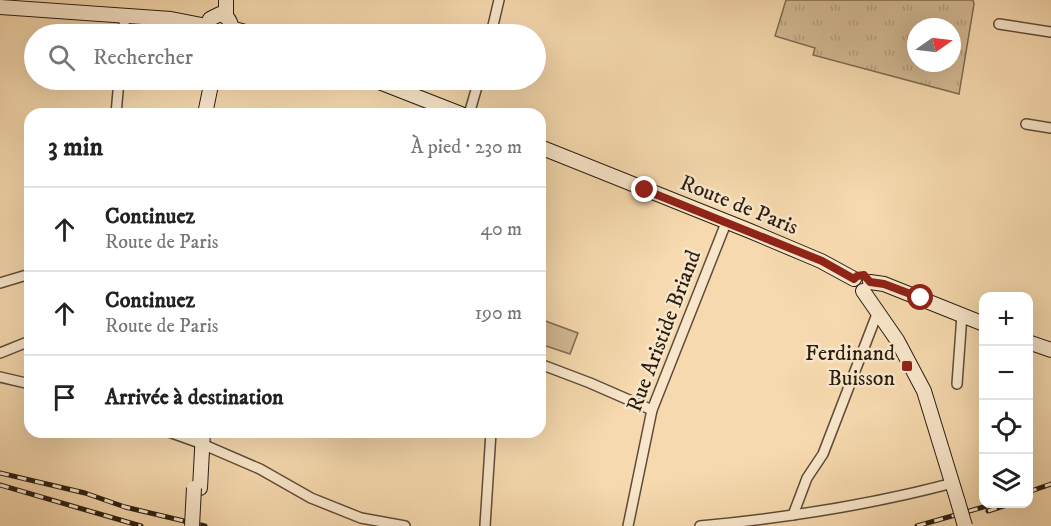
<!DOCTYPE html>
<html lang="fr">
<meta charset="utf-8">
<style>
body{margin:0;font-family:"IM FELL DW Pica",serif;background:#f6f6f6;color:#222}
.controls{position:absolute;right:18px;bottom:18px;display:grid;overflow:hidden;border-radius:12px;box-shadow:0 6px 24px #0002}
.controls button{width:54px;height:54px;display:grid;place-items:center;padding:0;border:0;border-bottom:2px solid #e0e0e0;background:#fff;color:#222;font:30px sans-serif}
.compass{position:absolute;left:907px;top:18px;width:54px;height:54px;border-radius:50%;background:#fff;box-shadow:0 6px 24px #0002;rotate:76deg}
.stop{position:absolute;width:18px;height:18px;margin:-14px;border:4px solid #8f2418;border-radius:50%;background:#fff}
.stop.end{background:#8f2418;border-color:#fff;box-shadow:0 2px 6px #0008}
.list{margin:0;padding:0;list-style:none}
h2{display:flex;justify-content:space-between;align-items:center;height:78px;margin:0;padding:0 24px;font-size:26px}
h2 small{font-size:20px;font-weight:400;color:#767676}
.list li{display:grid;grid-template-columns:39px 1fr auto;gap:18px;align-items:center;box-sizing:border-box;height:84px;padding:0 24px;border-top:2px solid #e0e0e0}
.list b{display:block;font-size:22px;white-space:nowrap}
.list p{margin:0;font-size:20px;white-space:nowrap;color:#767676}
.list em{font-size:20px;font-style:normal;color:#767676}
.icon{flex:none;width:33px;height:33px;fill:none;stroke:currentColor;stroke-width:2;stroke-linecap:round;stroke-linejoin:round}
.map{position:relative;flex:none;width:1051px;height:526px;overflow:hidden}
.search{position:absolute;background:#fff;box-shadow:0 6px 24px #0002;left:24px;top:24px;width:522px;height:66px;display:flex;align-items:center;gap:15px;box-sizing:border-box;padding:0 21px;border-radius:33px;color:#767676;font-size:22px}
.panel{position:absolute;background:#fff;box-shadow:0 6px 24px #0002;left:24px;top:108px;width:522px;height:330px;border-radius:18px}
.map>svg:first-child{display:block}
.grass{fill:url(#grass-tufts);stroke:#7e6c52;stroke-width:1.5;fill-rule:evenodd}
.pitch{fill:#d3b993;stroke:#7e6c52;stroke-width:1.5}
.lines{fill:none;stroke-linecap:round;stroke-linejoin:round}
.street-casing{stroke:#5d4d39;stroke-width:12}
.secondary-casing{stroke:#2a1e12;stroke-width:16}
.street{stroke:#f9e6ca;stroke-width:9}
.secondary{stroke:#f9e6ca;stroke-width:14}
.rail-casing{stroke:#2a1e12;stroke-width:5}
.rail{stroke:#f9e6ca;stroke-width:3;stroke-dasharray:9;stroke-linecap:butt}
.secondary-bridge-casing{stroke:#2a1e12;stroke-width:16;stroke-linecap:butt}
.secondary-bridge{stroke:#f9e6ca;stroke-width:14}
.route{stroke:#8f2418;stroke-width:8}
.poi-dot{fill:#8f2418;stroke:#f9e6ca;stroke-width:2}
.labels{text-anchor:middle;dominant-baseline:central;stroke-width:5;stroke-linejoin:round;paint-order:stroke}
.street-label{font-size:22px;fill:#2a1e12;stroke:#f9e6ca}
.poi-label{font-size:22px;fill:#2a1e12;stroke:#f9e6ca;text-anchor:end}
</style>
<div class="map">
<svg width="1051" height="526" viewBox="0 0 1051 526">
<defs>
<pattern id="grass-tufts" width="24" height="20" patternUnits="userSpaceOnUse" patternTransform="scale(1.5)"><rect width="24" height="20" fill="#d3b993"/><path d="M3 7l-1-3M5 7V3M7 7l1-3M15 17l-1-3M17 17v-4M19 17l1-3" fill="none" stroke="#b59f7e"/></pattern>
</defs>
<rect width="100%" height="100%" fill="#f6d9ae"/>
<filter id="stains"><feTurbulence type="fractalNoise" baseFrequency=".00333" numOctaves="4"/><feColorMatrix values="0 0 0 0 .2 0 0 0 0 .09 0 0 0 0 .02 0 0 0 .5 -.17"/></filter>
<radialGradient id="worn" r=".72"><stop offset=".6" stop-color="#630" stop-opacity="0"/><stop offset="1" stop-color="#630" stop-opacity=".3"/></radialGradient>
<!-- grass -->
<path class="grass" d="M786,0H973L974,4L959,94L813,55L815,48L775,36ZM916,27H952V63H916Z"/>
<!-- pitch -->
<path class="pitch" d="M540,319L578,333L570,354L540,344Z"/>
<g class="lines">
<defs>
<g id="street">
<path d="M999,24L1051,32"/>
<path d="M123,34L125,15"/>
<path d="M491,34L499,0"/>
<path d="M116,114L119,80"/>
<path d="M469,114L479,80"/>
<path d="M1026,124L1051,128"/>
<path d="M0,283L30,274"/>
<path d="M0,353L30,341"/>
<path d="M540,364L590,383L652,410"/>
<path d="M0,377L30,384"/>
<path d="M957,384L962,315"/>
<path d="M169,432L197,442"/>
<path d="M202,444L260,469L311,498L361,518L405,526"/>
<path d="M793,515L807,478L823,454L877,314"/>
<path d="M485,526L491,432"/>
<path d="M628,526L652,410L726,223"/>
<path d="M700,526C785,518 870,505 953,483"/>
</g>
<g id="secondary">
<path d="M0,7L171,19L207,26"/>
<path d="M226,16V0"/>
<path d="M231,28L252,34"/>
<path d="M209,33L207,26L210,19L220,14C230,17 234,26 228,34"/>
<path d="M374,80L461,114"/>
<path d="M205,114L212,80"/>
<path d="M540,147L750,231L821,261L854,279"/>
<path d="M870,282L884,284L984,324"/>
<path d="M863,291L897,340L924,391L958,502"/>
<path d="M1028,342L1051,350"/>
<path d="M200,488L203,432"/>
</g>
</defs>
<!-- street casing -->
<use href="#street" class="street-casing"/>
<!-- secondary casing -->
<use href="#secondary" class="secondary-casing"/>
<!-- street -->
<use href="#street" class="street"/>
<!-- secondary -->
<use href="#secondary" class="secondary"/>
<defs>
<g id="rail">
<path d="M0,473L85,493L125,507L205,526"/>
<path d="M0,485L141,526"/>
<path d="M1028,492L1051,484"/>
<path d="M988,511L1010,504"/>
<path d="M917,526L994,504"/>
</g>
</defs>
<!-- rail casing -->
<use href="#rail" class="rail-casing"/>
<!-- rail -->
<use href="#rail" class="rail"/>
<defs>
<g id="secondary-bridge">
<path d="M958,502L965,526"/>
<path d="M192,526L194,488"/>
</g>
</defs>
<!-- secondary-bridge casing -->
<use href="#secondary-bridge" class="secondary-bridge-casing"/>
<!-- secondary-bridge -->
<use href="#secondary-bridge" class="secondary-bridge"/>
</g>
<g class="lines">
<!-- route -->
<path class="route" d="M645,190L822,261L854,279L857,276L864,275L870,282L884,284L921,298"/>
</g>
<!-- markers -->
<rect class="poi-dot" x="901" y="360" width="12" height="12" rx="3"/>
<g class="labels">
<!-- street labels -->
<g class="street-label">
<text transform="translate(739 205) rotate(22)">Route de Paris</text>
<text transform="translate(664 331) rotate(-69)">Rue Aristide Briand</text>
</g>
<!-- poi labels -->
<g class="poi-label">
<text x="895" y="353">Ferdinand<tspan x="895" dy="25">Buisson</tspan></text>
</g>
</g>
<rect width="100%" height="100%" filter="url(#stains)"/>
<rect width="100%" height="100%" fill="url(#worn)"/>
</svg>
<div class="controls">
<button>+</button>
<button>−</button>
<button><svg class="icon" aria-label="locate" viewBox="0 0 24 24"><circle cx="12" cy="12" r="6"/><path d="M12 2v4M12 18v4M2 12h4M18 12h4"/></svg></button>
<button><svg class="icon" aria-label="layers" viewBox="0 0 24 24"><path d="M12 4l9 5-9 5-9-5zM3 14l9 5 9-5"/></svg></button>
</div>
<svg class="compass" viewBox="-18 -18 36 36"><path d="M0-13l5 13h-10z" fill="#e53935"/><path d="M0 13l5-13h-10z" fill="#767676"/></svg>
<div class="stop" style="left:921px;top:298px"></div>
<div class="stop end" style="left:645px;top:190px"></div>
<div class="search"><svg class="icon" aria-label="search" viewBox="0 0 24 24"><circle cx="10" cy="10" r="6"/><path d="M15 15l6 6"/></svg>Rechercher</div>
<section class="panel">
<h2>3 min<small>À pied · 230 m</small></h2>
<ul class="list">
<li><svg class="icon" aria-label="ahead" viewBox="0 0 24 24"><path d="M12 20V5M6 11l6-6 6 6"/></svg><div><b>Continuez</b><p>Route de Paris</p></div><em>40 m</em></li>
<li><svg class="icon" aria-label="ahead" viewBox="0 0 24 24"><path d="M12 20V5M6 11l6-6 6 6"/></svg><div><b>Continuez</b><p>Route de Paris</p></div><em>190 m</em></li>
<li><svg class="icon" aria-label="arrive" viewBox="0 0 24 24"><path d="M6 21V4h12l-3 4 3 4H6"/></svg><div><b>Arrivée à destination</b></div></li>
</ul>
</section>
</div>
